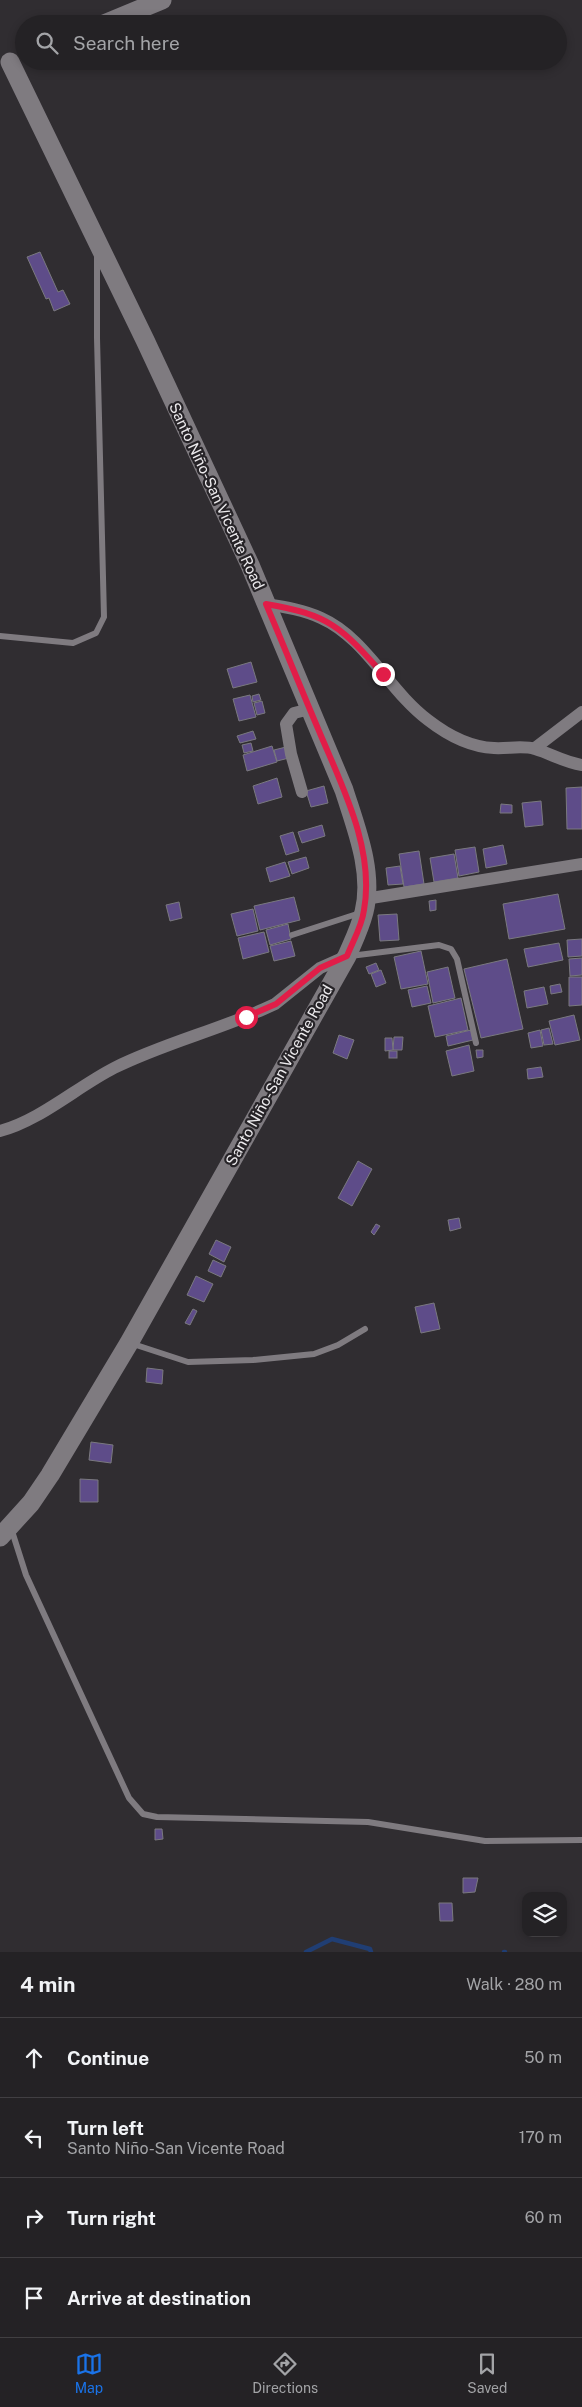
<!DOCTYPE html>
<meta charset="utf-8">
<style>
body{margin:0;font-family:"Public Sans",sans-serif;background:#302f32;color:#f1f3f6}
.controls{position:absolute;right:15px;bottom:15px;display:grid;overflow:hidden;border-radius:10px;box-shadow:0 2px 8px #0003}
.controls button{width:45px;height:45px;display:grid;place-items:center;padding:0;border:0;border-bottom:1px solid #413f42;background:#242225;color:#f1f3f6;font:25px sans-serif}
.stop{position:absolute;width:15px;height:15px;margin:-11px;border:4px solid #e11d48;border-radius:50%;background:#fff}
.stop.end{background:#e11d48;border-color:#fff;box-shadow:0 1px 5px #0008}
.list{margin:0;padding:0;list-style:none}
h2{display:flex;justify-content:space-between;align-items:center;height:65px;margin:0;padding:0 20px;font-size:21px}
h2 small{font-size:16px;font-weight:400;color:#a3a4a7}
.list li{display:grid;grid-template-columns:32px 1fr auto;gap:15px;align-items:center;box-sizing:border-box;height:80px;padding:0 20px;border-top:1px solid #413f42}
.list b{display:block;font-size:19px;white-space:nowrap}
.list p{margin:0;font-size:16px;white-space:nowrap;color:#a3a4a7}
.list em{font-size:16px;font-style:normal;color:#a3a4a7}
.icon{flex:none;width:28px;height:28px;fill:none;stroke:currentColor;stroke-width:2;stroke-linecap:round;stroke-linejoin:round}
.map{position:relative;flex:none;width:582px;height:1952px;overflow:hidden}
.search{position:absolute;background:#242225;box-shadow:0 2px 8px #0003;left:15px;right:15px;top:15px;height:55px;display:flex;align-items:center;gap:12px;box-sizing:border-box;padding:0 18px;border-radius:28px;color:#a3a4a7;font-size:19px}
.sheet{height:385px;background:#242225}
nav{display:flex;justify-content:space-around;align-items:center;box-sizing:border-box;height:70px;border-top:1px solid #413f42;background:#242225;font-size:14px;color:#a3a4a7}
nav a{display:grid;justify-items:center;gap:2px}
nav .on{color:#1a73e8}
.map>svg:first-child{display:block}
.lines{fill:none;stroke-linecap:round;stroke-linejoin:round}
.stream{stroke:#203e74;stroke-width:4.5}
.building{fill:#5e4c89;stroke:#7a797f}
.lane{stroke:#7f7b80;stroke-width:6}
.street{stroke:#7f7b80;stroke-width:12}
.secondary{stroke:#7f7b80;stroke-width:19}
.route{stroke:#e11d48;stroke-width:6}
.labels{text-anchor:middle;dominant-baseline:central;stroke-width:4.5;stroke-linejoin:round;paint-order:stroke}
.street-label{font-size:15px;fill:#eceaed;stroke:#262327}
</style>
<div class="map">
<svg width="582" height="1952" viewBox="0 0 582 1952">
<rect width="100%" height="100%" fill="#302d31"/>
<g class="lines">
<!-- stream -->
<g class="stream">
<path d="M306,1952L332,1939L370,1949L371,1952"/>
<path d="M504,1952H505"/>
</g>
</g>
<!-- building -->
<g class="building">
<path d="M40,252L58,292L63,290L70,304L54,311L49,298L46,299L27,257Z"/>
<path d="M251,662L257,682L233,688L227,669Z"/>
<path d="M259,694L261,700L253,702L252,696Z"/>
<path d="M250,695L256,717L239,721L233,699Z"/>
<path d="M262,701L265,713L257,715L254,703Z"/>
<path d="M253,731L256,739L240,743L237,736Z"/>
<path d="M251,743L253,751L244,753L242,745Z"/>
<path d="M272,746L277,762L247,771L243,755Z"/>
<path d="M286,747L289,758L277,761L274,750Z"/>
<path d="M277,778L282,797L258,804L253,786Z"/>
<path d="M324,786L328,803L311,807L306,791Z"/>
<path d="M582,787V829H567L566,788Z"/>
<path d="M541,801L543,825L525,827L522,803Z"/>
<path d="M501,804L512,805V813H500Z"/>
<path d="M322,825L325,836L302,843L298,832Z"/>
<path d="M293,832L299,851L286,855L280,836Z"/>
<path d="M503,845L507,864L486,868L483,849Z"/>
<path d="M475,847L479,872L459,876L455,850Z"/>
<path d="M419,851L424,884L404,887L399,854Z"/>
<path d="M454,854L458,878L434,882L430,858Z"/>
<path d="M306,857L309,868L292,874L288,862Z"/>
<path d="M285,862L290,876L270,882L266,868Z"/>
<path d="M400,866L403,884L388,885L386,868Z"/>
<path d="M558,894L565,929L509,939L503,904Z"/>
<path d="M294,897L300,920L260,930L254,906Z"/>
<path d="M436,900V910L430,911L429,901Z"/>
<path d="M179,902L182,918L170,921L166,905Z"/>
<path d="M253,909L258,931L237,936L231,914Z"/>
<path d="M397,914L399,940L380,941L378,915Z"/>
<path d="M288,924L291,939L270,945L266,930Z"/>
<path d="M264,932L269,952L243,959L238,938Z"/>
<path d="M582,939V956L568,957L567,940Z"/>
<path d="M291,941L295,956L274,961L270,946Z"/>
<path d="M559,943L563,960L528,967L524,949Z"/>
<path d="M421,951L428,984L401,989L394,957Z"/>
<path d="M582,958V975L570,976L569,959Z"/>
<path d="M507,959L523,1029L481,1038L464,969Z"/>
<path d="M376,963L379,970L369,974L366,967Z"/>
<path d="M448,967L455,998L433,1003L427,972Z"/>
<path d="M381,970L386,983L376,987L371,974Z"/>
<path d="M569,977H582V1005L569,1006Z"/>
<path d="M560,984L562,992L551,994L550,986Z"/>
<path d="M427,986L431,1003L412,1007L408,990Z"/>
<path d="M544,987L548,1004L527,1008L524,991Z"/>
<path d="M461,998L468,1030L435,1037L428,1006Z"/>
<path d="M574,1015L580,1040L555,1045L549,1021Z"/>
<path d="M549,1028L553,1044L544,1045L541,1030Z"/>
<path d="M471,1030L473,1040L448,1046L446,1036Z"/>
<path d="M540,1030L543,1046L531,1048L528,1033Z"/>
<path d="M339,1035L354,1040L347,1059L333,1053Z"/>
<path d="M394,1037H403L402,1050H393Z"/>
<path d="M385,1038H392L393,1050L385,1051Z"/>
<path d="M469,1045L474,1071L452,1076L446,1051Z"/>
<path d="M476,1050H483V1057L477,1058Z"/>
<rect x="389" y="1051" width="8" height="7"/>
<path d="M541,1067L543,1077L528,1079L527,1069Z"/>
<path d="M358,1161L372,1169L352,1206L338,1198Z"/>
<path d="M459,1218L461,1228L450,1231L448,1220Z"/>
<path d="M376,1224L380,1226L374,1235L371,1232Z"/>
<path d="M216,1240L231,1247L224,1262L209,1254Z"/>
<path d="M213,1260L226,1266L221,1277L208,1271Z"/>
<path d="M196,1276L213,1284L204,1302L187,1295Z"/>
<path d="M434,1303L440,1329L421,1333L415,1307Z"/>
<path d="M193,1309L197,1311L190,1325L185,1323Z"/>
<path d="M147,1368L163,1370L162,1384L146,1382Z"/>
<path d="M91,1442L113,1445L111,1463L89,1460Z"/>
<path d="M80,1479L98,1480V1502H80Z"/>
<path d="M155,1829H162L163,1839L155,1840Z"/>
<path d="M463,1878H478L475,1892L463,1893Z"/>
<path d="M439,1903H452L453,1921H440Z"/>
</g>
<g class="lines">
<!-- lane -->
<g class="lane">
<path d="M0,636L73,643L96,633L104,617L97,338V255"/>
<path d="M292,935L360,913"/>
<path d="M350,956L439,945L451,949L457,959L476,1043"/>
<path d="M130,1343L188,1362L253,1360L314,1354L338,1345L365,1329"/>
<path d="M11,1528L26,1575L129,1798L143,1814L157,1817L368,1822L485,1841L582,1840"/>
</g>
<!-- street -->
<g class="street">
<path d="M266,604C285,607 304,610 321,618C366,638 389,691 428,720C446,734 470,747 494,748C507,749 523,745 535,749C552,754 563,762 582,765"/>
<path d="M535,748L582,712"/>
<path d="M302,792L291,754L286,724L294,713L310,709"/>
<path d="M365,899L582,864"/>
<path d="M0,1131C39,1121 77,1087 114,1068C162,1044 215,1031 264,1009L275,1004L320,968L347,956"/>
</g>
<!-- secondary -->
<g class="secondary">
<path d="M104,24L162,0"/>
<path d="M0,1537L31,1503L50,1475L129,1343L347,956C353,942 360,928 364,912C374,872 356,828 344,790L250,565L145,340L10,62"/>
</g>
</g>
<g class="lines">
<!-- route -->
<path class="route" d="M246,1017L276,1004L320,968L347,956C353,941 362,926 364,910C375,849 342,786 319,731C301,689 284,646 266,604C330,615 341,627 383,674"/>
</g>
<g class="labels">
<!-- street labels -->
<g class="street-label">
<text transform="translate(217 496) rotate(65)">Santo Niño-San Vicente Road</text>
<text transform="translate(279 1075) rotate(-61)">Santo Niño-San Vicente Road</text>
</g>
</g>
</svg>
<div class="controls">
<button><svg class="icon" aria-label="layers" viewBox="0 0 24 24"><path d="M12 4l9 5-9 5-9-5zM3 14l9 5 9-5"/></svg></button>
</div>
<div class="stop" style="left:246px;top:1017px"></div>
<div class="stop end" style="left:383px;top:674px"></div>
<div class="search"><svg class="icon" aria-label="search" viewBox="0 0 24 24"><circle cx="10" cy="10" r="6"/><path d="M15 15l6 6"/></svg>Search here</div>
</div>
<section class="sheet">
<h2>4 min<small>Walk · 280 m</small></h2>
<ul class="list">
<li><svg class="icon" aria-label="ahead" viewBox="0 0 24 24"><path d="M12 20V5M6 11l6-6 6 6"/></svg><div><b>Continue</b></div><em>50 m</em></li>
<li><svg class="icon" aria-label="left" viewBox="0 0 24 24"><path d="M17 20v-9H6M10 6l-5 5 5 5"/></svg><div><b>Turn left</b><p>Santo Niño-San Vicente Road</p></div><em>170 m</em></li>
<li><svg class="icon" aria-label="right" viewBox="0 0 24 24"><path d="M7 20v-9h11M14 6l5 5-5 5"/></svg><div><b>Turn right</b></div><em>60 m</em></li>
<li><svg class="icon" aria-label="arrive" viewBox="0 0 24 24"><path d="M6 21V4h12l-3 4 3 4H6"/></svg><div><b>Arrive at destination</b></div></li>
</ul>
</section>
<nav>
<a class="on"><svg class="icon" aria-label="map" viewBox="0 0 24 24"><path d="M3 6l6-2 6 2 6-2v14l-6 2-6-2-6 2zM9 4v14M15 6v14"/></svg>Map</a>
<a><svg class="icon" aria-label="directions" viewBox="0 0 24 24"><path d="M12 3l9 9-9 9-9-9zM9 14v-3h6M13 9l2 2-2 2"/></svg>Directions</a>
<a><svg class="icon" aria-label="saved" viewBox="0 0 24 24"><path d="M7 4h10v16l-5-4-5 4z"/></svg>Saved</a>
</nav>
